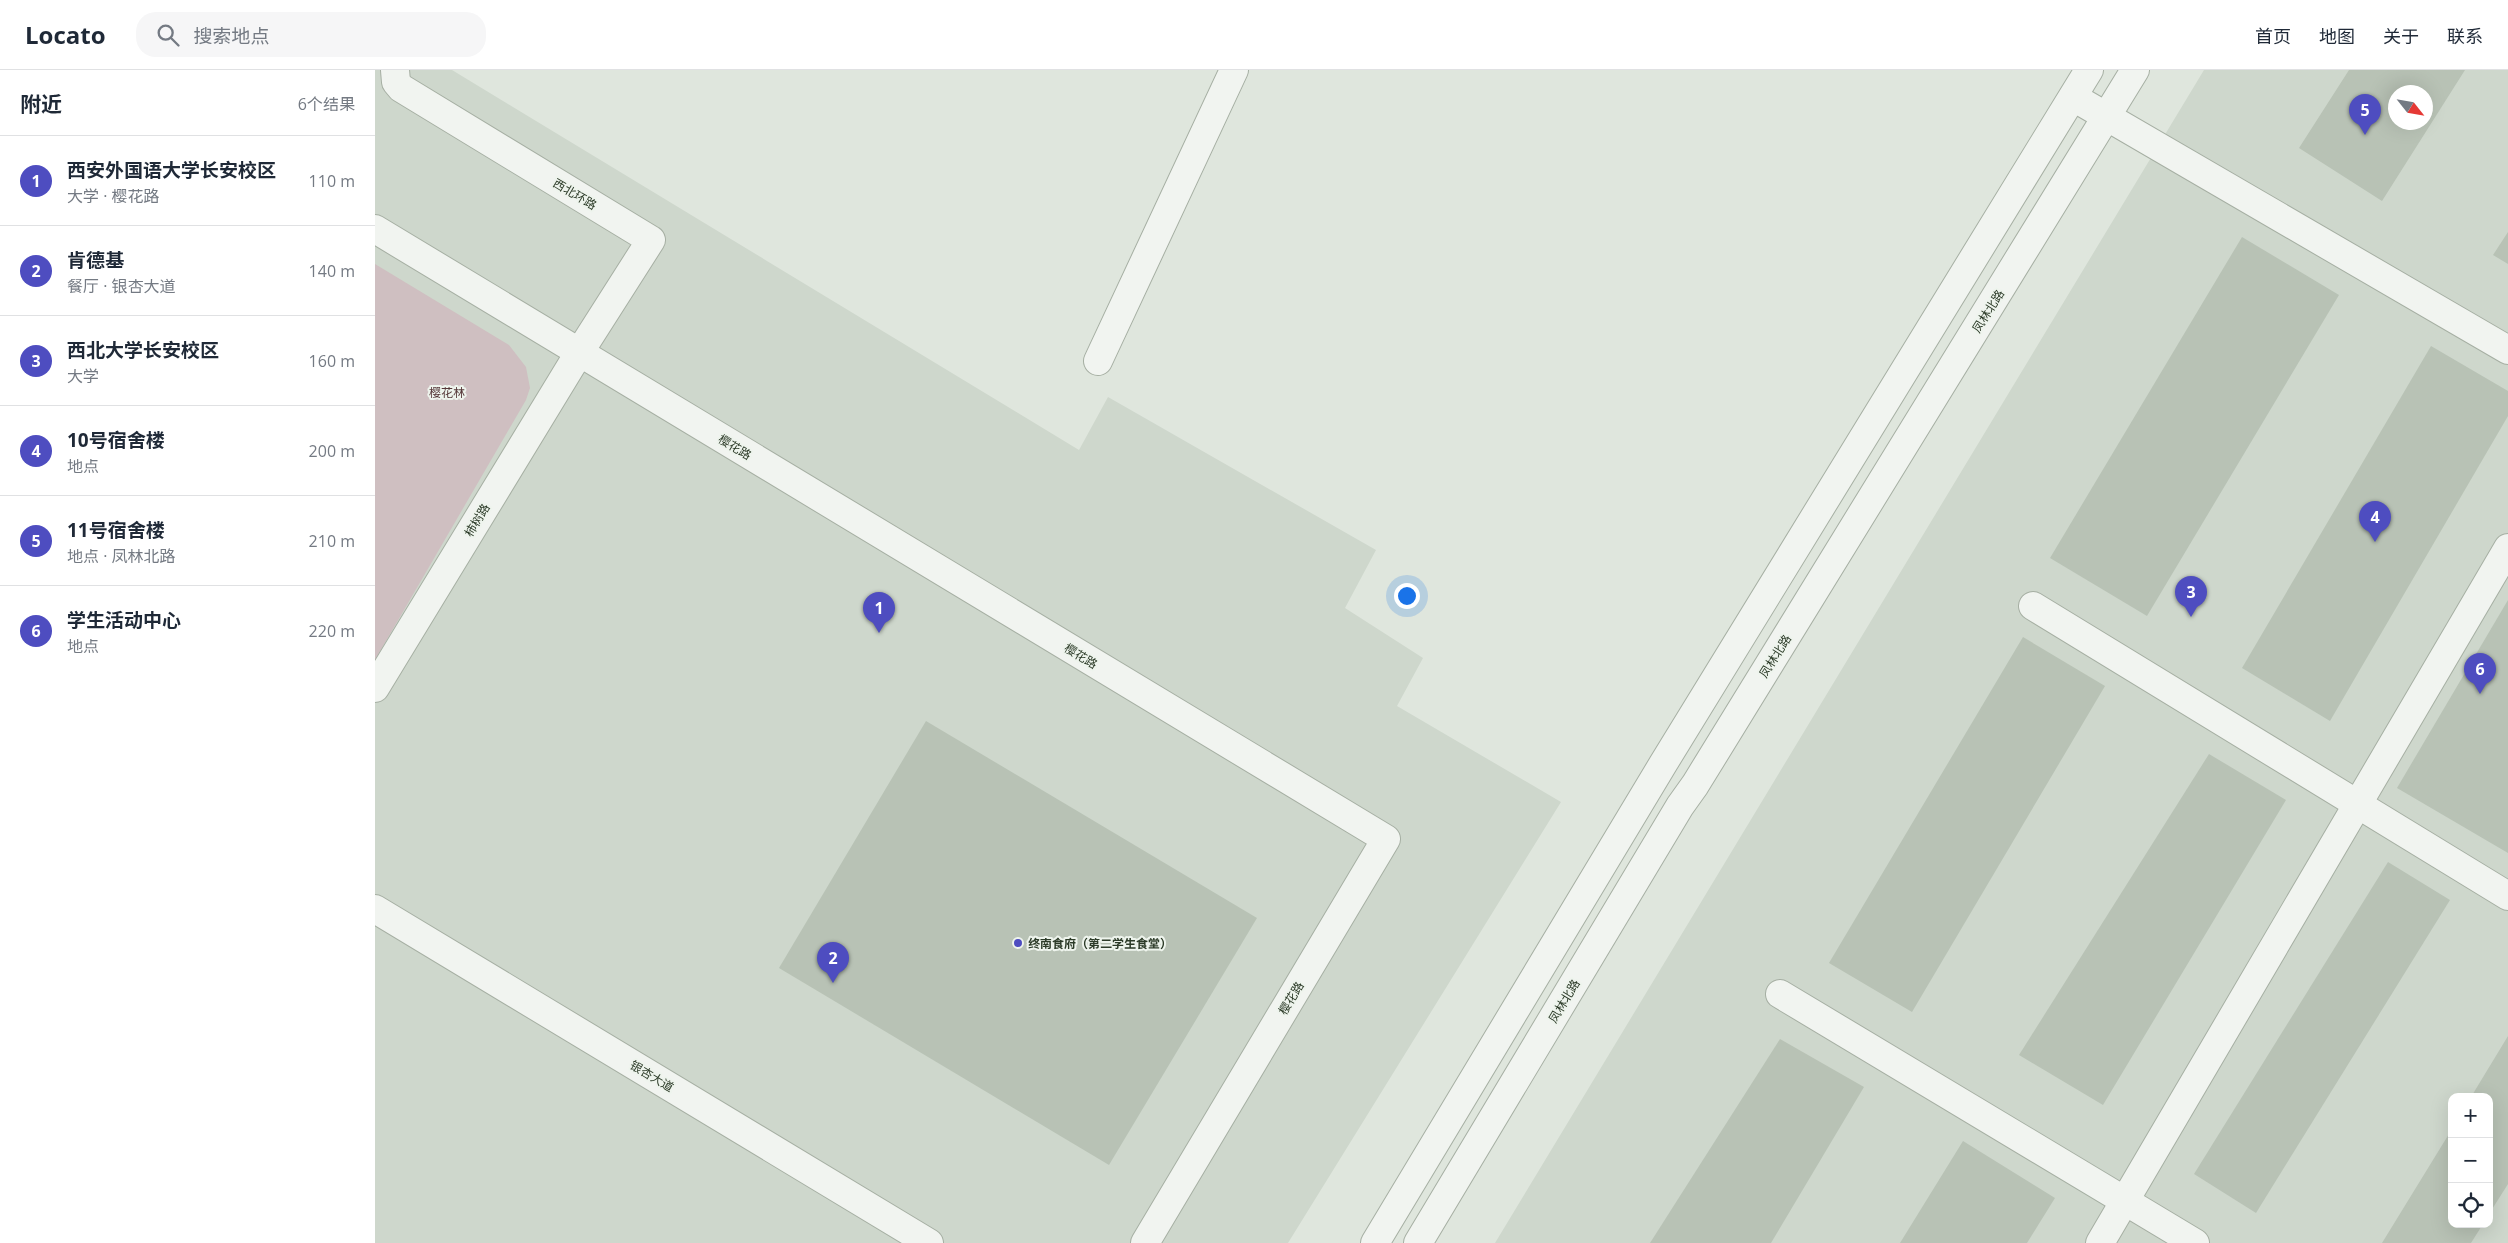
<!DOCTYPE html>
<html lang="zh">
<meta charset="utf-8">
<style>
body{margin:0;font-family:"Open Sans","Noto Sans SC",sans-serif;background:#f6f6f7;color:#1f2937}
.controls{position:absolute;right:15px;bottom:15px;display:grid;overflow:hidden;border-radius:10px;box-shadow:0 5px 20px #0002}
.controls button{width:45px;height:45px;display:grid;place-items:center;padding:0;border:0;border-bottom:1px solid #e0e1e3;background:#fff;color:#1f2937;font:25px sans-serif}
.compass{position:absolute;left:2013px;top:15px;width:45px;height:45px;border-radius:50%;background:#fff;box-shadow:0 5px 20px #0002;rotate:121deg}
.you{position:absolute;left:1031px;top:525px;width:18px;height:18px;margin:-12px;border:4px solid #fff;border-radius:50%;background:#1a73e8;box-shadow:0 0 0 8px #1a73e833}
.badge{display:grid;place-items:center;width:32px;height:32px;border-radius:50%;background:#4e4dc0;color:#fff;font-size:16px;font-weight:700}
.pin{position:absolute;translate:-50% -41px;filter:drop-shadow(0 1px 2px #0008)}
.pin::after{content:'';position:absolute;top:26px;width:18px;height:15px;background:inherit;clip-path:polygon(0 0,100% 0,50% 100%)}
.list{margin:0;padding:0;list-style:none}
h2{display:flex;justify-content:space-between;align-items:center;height:65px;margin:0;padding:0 20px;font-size:21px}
h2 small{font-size:16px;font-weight:400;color:#747a83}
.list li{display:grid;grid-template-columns:32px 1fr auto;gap:15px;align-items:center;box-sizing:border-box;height:90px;padding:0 20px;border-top:1px solid #e0e1e3}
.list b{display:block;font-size:19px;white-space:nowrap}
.list p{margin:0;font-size:16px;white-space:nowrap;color:#747a83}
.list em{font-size:16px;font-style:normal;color:#747a83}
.icon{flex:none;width:28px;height:28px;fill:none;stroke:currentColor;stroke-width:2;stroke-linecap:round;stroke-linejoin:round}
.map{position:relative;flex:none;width:2133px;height:1173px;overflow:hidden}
header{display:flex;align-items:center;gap:30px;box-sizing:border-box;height:70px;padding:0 25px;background:#fff;border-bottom:1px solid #e0e1e3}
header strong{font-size:24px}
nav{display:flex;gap:28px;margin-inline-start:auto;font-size:18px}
.search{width:350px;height:45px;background:#f6f6f7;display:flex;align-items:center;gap:12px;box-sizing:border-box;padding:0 18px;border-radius:20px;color:#747a83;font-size:19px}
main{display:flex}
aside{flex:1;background:#fff}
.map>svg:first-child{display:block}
.built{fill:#ced7cc;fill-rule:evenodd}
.green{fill:#cfbfc1}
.building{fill:#b8c2b5;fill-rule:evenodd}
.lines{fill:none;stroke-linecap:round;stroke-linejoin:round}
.minor-casing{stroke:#a6afa3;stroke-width:30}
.tertiary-casing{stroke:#a6afa3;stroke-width:30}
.minor{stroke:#f1f4f0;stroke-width:28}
.tertiary{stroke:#f1f4f0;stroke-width:28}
.poi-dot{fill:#4e4dc0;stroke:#eef4ed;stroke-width:2}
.labels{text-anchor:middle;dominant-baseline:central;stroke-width:4;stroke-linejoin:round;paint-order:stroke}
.street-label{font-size:12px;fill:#2c3b28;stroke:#eef4ed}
.park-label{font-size:12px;fill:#553738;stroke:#eef4ed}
.poi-label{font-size:12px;font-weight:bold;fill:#2c3b28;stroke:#eef4ed;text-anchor:start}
</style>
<header>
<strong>Locato</strong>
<div class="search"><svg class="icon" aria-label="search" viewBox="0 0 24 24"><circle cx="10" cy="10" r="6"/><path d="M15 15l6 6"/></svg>搜索地点</div>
<nav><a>首页</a><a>地图</a><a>关于</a><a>联系</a></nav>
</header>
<main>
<aside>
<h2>附近<small>6个结果</small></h2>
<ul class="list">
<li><span class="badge">1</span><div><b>西安外国语大学长安校区</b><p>大学 · 樱花路</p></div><em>110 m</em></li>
<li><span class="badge">2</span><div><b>肯德基</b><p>餐厅 · 银杏大道</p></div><em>140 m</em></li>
<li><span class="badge">3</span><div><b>西北大学长安校区</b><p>大学</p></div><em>160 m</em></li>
<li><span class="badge">4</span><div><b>10号宿舍楼</b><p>地点</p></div><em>200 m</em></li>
<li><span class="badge">5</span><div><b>11号宿舍楼</b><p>地点 · 凤林北路</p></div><em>210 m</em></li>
<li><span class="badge">6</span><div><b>学生活动中心</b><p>地点</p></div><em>220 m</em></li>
</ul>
</aside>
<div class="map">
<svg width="2133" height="1173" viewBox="0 0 2133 1173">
<rect width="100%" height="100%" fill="#dfe6dd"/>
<!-- built -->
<g class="built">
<path d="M0,0H77L704,380L733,327L1001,480L970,538L1048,588L1022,636L1186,732L913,1173H0Z"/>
<path d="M1829,0H2133V1173H1120ZM2020,22H2050V52H2020ZM2077,1027H2114V1154H2077Z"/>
</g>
<!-- green -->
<path class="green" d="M0,194L134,275L151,297L155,318L151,330L0,590Z"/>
<!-- building -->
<g class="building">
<path d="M1974,0H2090L2007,131L1924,78ZM2020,22H2050V52H2020Z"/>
<path d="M2133,162V194L2118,185Z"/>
<path d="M1867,167L1964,225L1772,546L1675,488Z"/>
<path d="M2056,276L2133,321V346L1955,651L1867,598Z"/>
<path d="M2133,530V783L2022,718Z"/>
<path d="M1648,567L1730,616L1537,942L1454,893Z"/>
<path d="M551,651L882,848L734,1095L404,898Z"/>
<path d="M1834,684L1911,730L1728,1035L1644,985Z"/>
<path d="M2013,792L2075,830L1881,1143L1819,1104Z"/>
<path d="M2133,966V1114L2114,1144V1027H2096Z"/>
<path d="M1405,969L1489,1017L1396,1173H1275Z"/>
<path d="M2077,1059V1154H2108L2096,1173H2007Z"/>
<path d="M1588,1071L1680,1128L1652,1173H1525Z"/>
</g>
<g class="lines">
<defs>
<g id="minor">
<path d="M1698,27L2133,280"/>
<path d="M0,159L1011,769L770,1173"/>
<path d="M723,291L859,0"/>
<path d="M1658,536L2133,826"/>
<path d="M0,618L204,283L276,170L26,18L21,12L20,0"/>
<path d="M0,839L554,1173"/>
<path d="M1405,924L1820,1173"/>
<path d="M1725,1173L2133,478"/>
</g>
<g id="tertiary">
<path d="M1000,1173L1288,694L1714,0"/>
<path d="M1043,1173L1305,736L1320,715L1760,0"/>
</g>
</defs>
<!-- minor casing -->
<use href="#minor" class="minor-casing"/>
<!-- tertiary casing -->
<use href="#tertiary" class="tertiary-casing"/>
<!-- minor -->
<use href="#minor" class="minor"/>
<!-- tertiary -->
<use href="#tertiary" class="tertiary"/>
</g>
<!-- markers -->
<circle class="poi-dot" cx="643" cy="873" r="5"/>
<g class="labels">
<!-- street labels -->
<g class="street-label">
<text transform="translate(200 124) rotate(31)">西北环路</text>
<text transform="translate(1613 241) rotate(-58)">凤林北路</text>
<text transform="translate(360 377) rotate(31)">樱花路</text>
<text transform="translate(102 450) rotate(-59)">柿树路</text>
<text transform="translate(706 586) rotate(31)">樱花路</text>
<text transform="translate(1400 586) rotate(-58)">凤林北路</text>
<text transform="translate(916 928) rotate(-59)">樱花路</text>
<text transform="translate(1189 931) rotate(-59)">凤林北路</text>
<text transform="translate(277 1006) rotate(31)">银杏大道</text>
</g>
<!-- park labels -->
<g class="park-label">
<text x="72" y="322">樱花林</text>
</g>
<!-- poi labels -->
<g class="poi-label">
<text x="653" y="873">终南食府（第二学生食堂）</text>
</g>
</g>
</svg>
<div class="controls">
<button>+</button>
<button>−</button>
<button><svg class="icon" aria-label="locate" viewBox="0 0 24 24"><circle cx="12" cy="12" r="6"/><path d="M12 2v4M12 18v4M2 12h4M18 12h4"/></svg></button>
</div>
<svg class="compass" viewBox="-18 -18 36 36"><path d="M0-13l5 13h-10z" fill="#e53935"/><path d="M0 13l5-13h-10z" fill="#747a83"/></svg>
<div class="you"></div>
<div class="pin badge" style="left:504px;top:563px">1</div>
<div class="pin badge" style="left:458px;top:913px">2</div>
<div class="pin badge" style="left:1816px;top:547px">3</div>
<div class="pin badge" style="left:2000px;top:472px">4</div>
<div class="pin badge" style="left:1990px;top:65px">5</div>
<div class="pin badge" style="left:2105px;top:624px">6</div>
</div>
</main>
